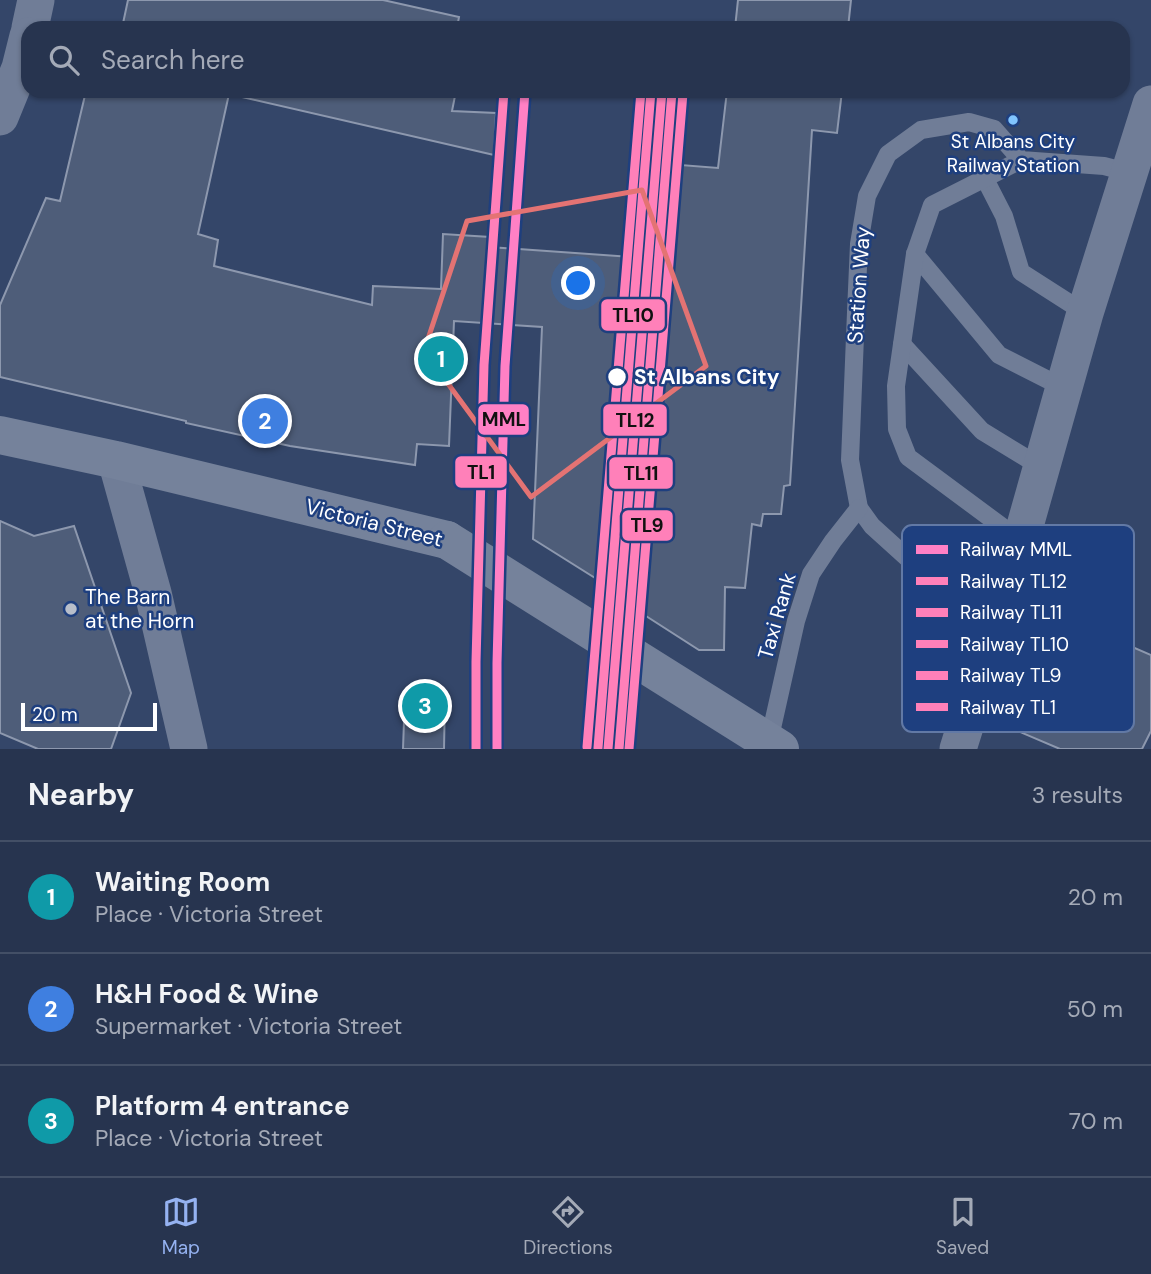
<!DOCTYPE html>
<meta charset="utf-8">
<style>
body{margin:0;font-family:"DM Sans",sans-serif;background:#333f59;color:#f1f3f6}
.scale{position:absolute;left:21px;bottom:18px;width:136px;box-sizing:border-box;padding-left:7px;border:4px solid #fff;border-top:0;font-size:19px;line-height:24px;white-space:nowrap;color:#fff;-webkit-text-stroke:5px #1e3f7f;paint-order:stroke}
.you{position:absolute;left:579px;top:284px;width:24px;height:24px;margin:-18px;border:5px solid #fff;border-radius:50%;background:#1a73e8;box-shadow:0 0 0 10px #1a73e833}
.badge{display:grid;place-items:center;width:46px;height:46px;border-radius:50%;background:#95b2f1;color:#fff;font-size:23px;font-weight:700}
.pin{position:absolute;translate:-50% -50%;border:4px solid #fff;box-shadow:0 2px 7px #0006}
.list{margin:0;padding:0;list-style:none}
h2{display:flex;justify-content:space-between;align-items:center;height:91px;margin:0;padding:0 28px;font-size:30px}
h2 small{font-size:23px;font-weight:400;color:#a4aab7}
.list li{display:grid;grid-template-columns:46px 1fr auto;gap:21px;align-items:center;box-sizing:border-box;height:112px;padding:0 28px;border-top:2px solid #434f66}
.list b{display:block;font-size:26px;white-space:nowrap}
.list p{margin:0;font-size:23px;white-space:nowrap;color:#a4aab7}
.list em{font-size:23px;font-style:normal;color:#a4aab7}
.icon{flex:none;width:38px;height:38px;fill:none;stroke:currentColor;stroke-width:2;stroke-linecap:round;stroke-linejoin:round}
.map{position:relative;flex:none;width:1151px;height:749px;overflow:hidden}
.search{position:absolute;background:#27344f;box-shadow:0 2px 5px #0004;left:21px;right:21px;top:21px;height:77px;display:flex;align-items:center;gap:18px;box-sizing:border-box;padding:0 24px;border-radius:21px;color:#a4aab7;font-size:26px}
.sheet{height:427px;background:#27344f}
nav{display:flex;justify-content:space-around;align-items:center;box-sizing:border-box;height:98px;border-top:2px solid #434f66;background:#27344f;font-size:19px;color:#a4aab7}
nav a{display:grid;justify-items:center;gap:4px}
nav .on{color:#95b2f1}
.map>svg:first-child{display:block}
.building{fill:#4e5d79;stroke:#8d98ae;stroke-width:2}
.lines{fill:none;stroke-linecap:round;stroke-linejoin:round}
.service{stroke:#707d97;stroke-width:18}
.minor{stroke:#707d97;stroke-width:37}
.secondary{stroke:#75829b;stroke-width:38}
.secondary-bridge{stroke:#75829b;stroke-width:38}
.rail-1-casing{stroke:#1e3f7f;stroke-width:14}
.rail-2-casing{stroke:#1e3f7f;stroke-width:14}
.rail-3-casing{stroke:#1e3f7f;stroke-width:14}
.rail-4-casing{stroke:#1e3f7f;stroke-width:14}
.rail-5-casing{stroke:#1e3f7f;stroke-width:14}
.rail-6-casing{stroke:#1e3f7f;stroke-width:14}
.rail-1{stroke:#ff80c5;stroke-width:9}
.rail-2{stroke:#ff80b9;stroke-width:9}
.rail-3{stroke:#ff80b9;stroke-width:9}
.rail-4{stroke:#ff80b9;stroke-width:9}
.rail-5{stroke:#ff80b9;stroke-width:9}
.rail-6{stroke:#ff80b9;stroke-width:9}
.marked{fill:none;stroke:#e47373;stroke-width:5;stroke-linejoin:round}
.bus-dot{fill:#80c4ff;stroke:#1e3f7f;stroke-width:2.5}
.stop-dot{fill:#fff;stroke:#1e3f7f;stroke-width:2.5}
.poi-dot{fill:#b8beca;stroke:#1e3f7f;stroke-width:2.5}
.labels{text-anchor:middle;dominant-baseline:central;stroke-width:5;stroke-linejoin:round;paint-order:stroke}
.bus-label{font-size:19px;fill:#fff;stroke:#1e3f7f}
.street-label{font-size:21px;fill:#fff;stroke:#1e3f7f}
.stop-label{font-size:21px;font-weight:bold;fill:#fff;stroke:#1e3f7f;text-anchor:start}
.poi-label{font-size:21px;fill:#fff;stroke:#1e3f7f;text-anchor:start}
.key{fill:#1e3f7f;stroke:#6279a5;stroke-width:2}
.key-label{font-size:19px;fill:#fff}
.line-badge{stroke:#1e3f7f;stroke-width:2.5}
.pale-badge-label{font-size:19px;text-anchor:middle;font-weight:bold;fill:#111}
</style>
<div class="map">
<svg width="1151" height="749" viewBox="0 0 1151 749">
<rect width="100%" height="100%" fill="#344669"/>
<!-- building -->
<g class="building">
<path d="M128,0H383L459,17L457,28H122Z"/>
<path d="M738,0H851L848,28H735Z"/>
<path d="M86,91H456L452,111L496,113L494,155L229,94L198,234L218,240L214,266L372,305L373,286L441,289L443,234L490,237V247L674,260L681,165L718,168L727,91H842L837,133L812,130L790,485L784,486L781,514H763L761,526L752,524L745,588L725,587L724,650H699L646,616V610L533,539L542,327L454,321L449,446L417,444L415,465L290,446L186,423V421L0,377V305L46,198L60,201Z"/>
<path d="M0,521L34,536L74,526L131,693L111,749H38L0,733Z"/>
<path d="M1054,613L1151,655V731L1142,749H1060L1013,729Z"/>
<path d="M405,694L445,696L444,749H403Z"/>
</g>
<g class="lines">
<!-- service -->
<g class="service">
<path d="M984,177L1004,216L1021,272L1085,313"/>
<path d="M915,254L999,355L1064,388"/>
<path d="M902,344L982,431L1041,467"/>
<path d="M1020,540L908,457L897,429L896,386L915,254L932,205L1021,160"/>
<path d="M999,618L946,588L914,564L872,526L859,508L850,460L856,312L859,244L867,196L888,154L921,130L969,122L994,129L1021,160L1104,166L1131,173"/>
<path d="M768,746L796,621L811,574L833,541L859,508"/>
</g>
<!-- minor -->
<g class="minor">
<path d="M30,28L36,0"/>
<path d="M0,117L20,68L28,36"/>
<path d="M116,460L153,593L189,749"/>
<path d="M958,749L999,618L1085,313L1151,104"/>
</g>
<!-- secondary -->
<path class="secondary" d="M0,435L116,460L447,540"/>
<!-- secondary-bridge -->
<path class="secondary-bridge" d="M447,540L780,749"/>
<defs>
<path id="rail-1" d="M497,749V663L505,366L525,91"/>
<path id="rail-2" d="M608,749L662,91"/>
<path id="rail-3" d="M619,749L672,92"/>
<path id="rail-4" d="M598,748L651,91"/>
<path id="rail-5" d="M629,749L683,93"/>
<g id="rail-6">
<path d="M587,747L641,91"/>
<path d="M476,749V662L484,365L504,91"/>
</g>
</defs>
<!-- rail-1 casing -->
<use href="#rail-1" class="rail-1-casing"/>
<!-- rail-2 casing -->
<use href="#rail-2" class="rail-2-casing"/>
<!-- rail-3 casing -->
<use href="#rail-3" class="rail-3-casing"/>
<!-- rail-4 casing -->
<use href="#rail-4" class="rail-4-casing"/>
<!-- rail-5 casing -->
<use href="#rail-5" class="rail-5-casing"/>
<!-- rail-6 casing -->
<use href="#rail-6" class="rail-6-casing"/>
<!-- rail-1 -->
<use href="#rail-1" class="rail-1"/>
<!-- rail-2 -->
<use href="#rail-2" class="rail-2"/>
<!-- rail-3 -->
<use href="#rail-3" class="rail-3"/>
<!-- rail-4 -->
<use href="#rail-4" class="rail-4"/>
<!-- rail-5 -->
<use href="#rail-5" class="rail-5"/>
<!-- rail-6 -->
<use href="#rail-6" class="rail-6"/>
</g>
<!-- marked area -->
<path class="marked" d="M642,190L706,366L531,497L424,351L467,221Z"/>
<!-- markers -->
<circle class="bus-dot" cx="1013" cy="120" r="6"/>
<circle class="stop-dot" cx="617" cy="377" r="10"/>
<circle class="poi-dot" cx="71" cy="609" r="7"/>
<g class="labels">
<!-- bus labels -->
<g class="bus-label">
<text x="1013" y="141">St Albans City<tspan x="1013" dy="24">Railway Station</tspan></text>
</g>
<!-- street labels -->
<g class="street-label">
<text transform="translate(859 285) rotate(-86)">Station Way</text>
<text transform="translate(374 523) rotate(14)">Victoria Street</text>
<text transform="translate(777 616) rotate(-74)">Taxi Rank</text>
</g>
<!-- stop labels -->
<g class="stop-label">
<text x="634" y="377">St Albans City</text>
</g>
<!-- poi labels -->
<g class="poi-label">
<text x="85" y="597">The Barn<tspan x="85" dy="24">at the Horn</tspan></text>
</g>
</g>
<!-- legend -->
<rect x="902" y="525" width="232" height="207" rx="10" class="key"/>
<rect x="916" y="545" width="32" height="9" fill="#ff80c5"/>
<rect x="916" y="577" width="32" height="8" fill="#ff80b9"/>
<rect x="916" y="608" width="32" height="9" fill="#ff80b9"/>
<rect x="916" y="640" width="32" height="8" fill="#ff80b9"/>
<rect x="916" y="671" width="32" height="9" fill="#ff80b9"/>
<rect x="916" y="703" width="32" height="8" fill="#ff80b9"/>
<g class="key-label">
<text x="960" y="556">Railway MML</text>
<text x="960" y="588">Railway TL12</text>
<text x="960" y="619">Railway TL11</text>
<text x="960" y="651">Railway TL10</text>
<text x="960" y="682">Railway TL9</text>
<text x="960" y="714">Railway TL1</text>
</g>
<g class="line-badge">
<rect x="600" y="298" width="66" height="34" rx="7" fill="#ff80b9"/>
<rect x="477" y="403" width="53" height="33" rx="7" fill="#ff80c5"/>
<rect x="602" y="403" width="66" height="34" rx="7" fill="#ff80b9"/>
<rect x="454" y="455" width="54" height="34" rx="7" fill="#ff80b9"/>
<rect x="608" y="456" width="66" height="34" rx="7" fill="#ff80b9"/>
<rect x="621" y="509" width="53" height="33" rx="7" fill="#ff80b9"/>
</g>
<g class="pale-badge-label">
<text x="633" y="322">TL10</text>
<text x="504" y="426">MML</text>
<text x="635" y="427">TL12</text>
<text x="481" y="479">TL1</text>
<text x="641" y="480">TL11</text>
<text x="647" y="532">TL9</text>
</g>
</svg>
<div class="scale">20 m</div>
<div class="you"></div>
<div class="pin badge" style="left:441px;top:359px;background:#0f9aa8">1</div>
<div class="pin badge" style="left:265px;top:421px;background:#3f7fe0">2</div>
<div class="pin badge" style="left:425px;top:706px;background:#0f9aa8">3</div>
<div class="search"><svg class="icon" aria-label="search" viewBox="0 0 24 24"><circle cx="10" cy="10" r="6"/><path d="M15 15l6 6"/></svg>Search here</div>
</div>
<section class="sheet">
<h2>Nearby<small>3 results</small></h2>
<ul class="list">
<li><span class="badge" style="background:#0f9aa8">1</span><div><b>Waiting Room</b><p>Place · Victoria Street</p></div><em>20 m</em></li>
<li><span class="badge" style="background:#3f7fe0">2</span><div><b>H&amp;H Food &amp; Wine</b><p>Supermarket · Victoria Street</p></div><em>50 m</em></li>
<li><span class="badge" style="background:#0f9aa8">3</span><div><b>Platform 4 entrance</b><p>Place · Victoria Street</p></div><em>70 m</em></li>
</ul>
</section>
<nav>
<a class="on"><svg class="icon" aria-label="map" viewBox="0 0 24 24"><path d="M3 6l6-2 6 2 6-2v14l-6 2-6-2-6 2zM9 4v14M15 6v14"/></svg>Map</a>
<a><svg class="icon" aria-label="directions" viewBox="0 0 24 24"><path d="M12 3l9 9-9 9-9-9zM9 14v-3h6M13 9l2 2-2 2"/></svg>Directions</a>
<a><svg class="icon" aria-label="saved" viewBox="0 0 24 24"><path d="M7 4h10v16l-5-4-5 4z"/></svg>Saved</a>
</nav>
